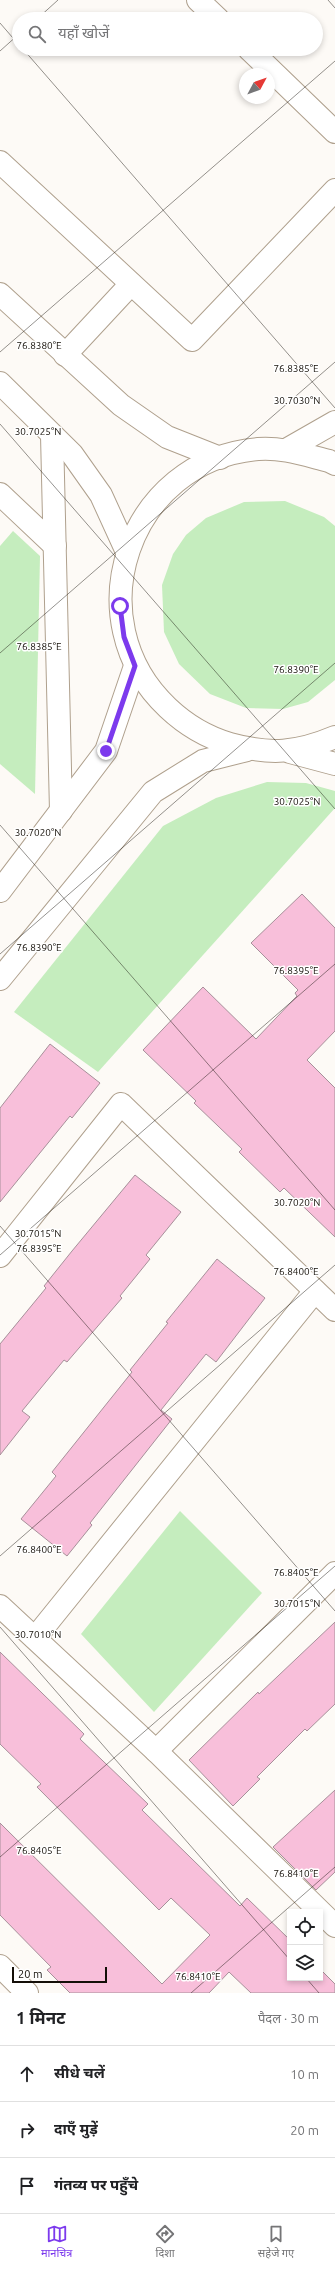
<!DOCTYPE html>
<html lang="hi">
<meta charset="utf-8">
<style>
body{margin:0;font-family:Ubuntu,"Noto Sans Devanagari",sans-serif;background:#f2f2f2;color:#202124}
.controls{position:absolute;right:12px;bottom:12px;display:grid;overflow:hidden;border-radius:0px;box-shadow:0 2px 6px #0003}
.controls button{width:36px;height:36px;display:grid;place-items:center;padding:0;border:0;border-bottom:1px solid #e0e0e0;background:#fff;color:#202124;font:20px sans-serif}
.compass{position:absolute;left:239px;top:68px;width:36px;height:36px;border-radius:50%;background:#fff;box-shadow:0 2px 6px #0003;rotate:49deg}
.scale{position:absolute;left:12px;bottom:10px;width:95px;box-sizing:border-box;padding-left:4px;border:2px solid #140f08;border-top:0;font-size:11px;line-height:14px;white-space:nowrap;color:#140f08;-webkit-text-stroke:3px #fff;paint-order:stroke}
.stop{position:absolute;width:12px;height:12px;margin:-9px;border:3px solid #7c3aed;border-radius:50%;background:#fff}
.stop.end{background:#7c3aed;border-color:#fff;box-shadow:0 1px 4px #0008}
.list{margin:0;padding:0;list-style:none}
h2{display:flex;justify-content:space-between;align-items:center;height:52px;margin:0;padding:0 16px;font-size:17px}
h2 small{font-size:13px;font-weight:400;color:#757577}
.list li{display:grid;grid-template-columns:26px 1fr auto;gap:12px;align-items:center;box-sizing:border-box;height:56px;padding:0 16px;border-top:1px solid #e0e0e0}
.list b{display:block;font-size:15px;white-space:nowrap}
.list em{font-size:13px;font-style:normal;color:#757577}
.icon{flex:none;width:22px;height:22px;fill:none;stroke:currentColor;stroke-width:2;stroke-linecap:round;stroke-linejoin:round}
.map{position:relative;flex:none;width:335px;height:1993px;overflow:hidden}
.search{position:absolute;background:#fff;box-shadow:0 2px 6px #0003;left:12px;right:12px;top:12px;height:44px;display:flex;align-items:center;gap:10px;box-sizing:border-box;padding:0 14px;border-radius:22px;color:#757577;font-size:15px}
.sheet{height:220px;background:#fff}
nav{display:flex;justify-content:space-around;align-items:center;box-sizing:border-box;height:56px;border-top:1px solid #e0e0e0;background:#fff;font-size:11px;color:#757577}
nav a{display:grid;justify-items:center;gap:2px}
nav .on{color:#7c3aed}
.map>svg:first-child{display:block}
.green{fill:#c5edbe}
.building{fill:#f8bfda;stroke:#a7909a}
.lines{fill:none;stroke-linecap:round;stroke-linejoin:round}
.minor-casing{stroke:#afa08d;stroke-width:24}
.minor{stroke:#fff;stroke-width:22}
.route{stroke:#7c3aed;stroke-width:5}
.ticks{fill:none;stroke:#140f08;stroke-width:1;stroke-opacity:0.45}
.ticks-label{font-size:10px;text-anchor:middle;fill:#140f08;stroke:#fff;stroke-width:3;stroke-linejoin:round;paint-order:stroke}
</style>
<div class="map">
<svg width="335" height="1993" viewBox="0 0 335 1993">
<rect width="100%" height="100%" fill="#fdfaf6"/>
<!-- green -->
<g class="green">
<path d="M285,501L324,517L335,526V680L308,702L283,709L246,708L210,694L179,664L164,632L162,585L173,554L186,535L206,518L244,502Z"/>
<path d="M13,531L40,556L35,794L0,764V546Z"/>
<path d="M267,782L306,783L335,791V808L98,1072L14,1012L163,826L216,798Z"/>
<path d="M180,1511L262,1593L154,1712L81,1634Z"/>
</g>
<!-- building -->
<g class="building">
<path d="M302,894L335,928V1031L307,1060L335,1088V1237L284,1188L280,1192L239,1152L242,1149L194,1103L196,1101L143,1050L203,987L256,1039L297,996L295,993L298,990L251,943Z"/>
<path d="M50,1044L100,1083L72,1118L70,1116L0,1202V1108Z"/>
<path d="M135,1175L181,1212L146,1255L150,1259L120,1296L122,1298L67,1362L64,1360L22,1411L30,1417L0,1455V1344L46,1288L44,1286L72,1251Z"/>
<path d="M217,1259L265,1298L216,1362L206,1354L161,1410L172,1419L90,1523L92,1525L67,1556L21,1519L56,1476L52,1472L132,1372L130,1370L168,1323L166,1322Z"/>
<path d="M335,1622V1704L307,1731L305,1729L257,1777L260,1779L233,1806L189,1760L258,1692L259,1694Z"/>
<path d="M0,1652L84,1734L80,1739L148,1804L142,1810L240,1906L247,1898L290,1940V1978H320V1969L335,1984V1993H251L229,1972L209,1993H70L47,1970L51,1967L0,1915V1823L162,1984L210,1935L171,1898L159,1910L37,1787L41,1784L0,1744Z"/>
<path d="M335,1790V1872L316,1890L273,1847Z"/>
</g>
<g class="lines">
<defs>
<g id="minor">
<path d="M198,0L218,19"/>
<path d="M249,49L335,132"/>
<path d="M0,162L192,340L335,190"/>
<path d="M0,294L121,405L167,437L220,458"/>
<path d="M65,355L131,284"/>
<path d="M0,383L72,454L101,495L127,552"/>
<path d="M52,435L61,811"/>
<path d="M286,450L335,422"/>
<path d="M335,464L329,461C305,455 282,447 258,449C128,460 74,620 168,708C186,725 206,737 230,744C270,755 297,753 335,737"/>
<path d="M0,494L55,546"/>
<path d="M290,752L335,764"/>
<path d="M0,891L106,751L135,666"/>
<path d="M0,979L153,792L203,761L247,750"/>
<path d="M0,1256L121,1104L335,1310"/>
<path d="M0,1606L156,1751L335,1926"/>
<path d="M35,1638L315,1291"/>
<path d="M156,1751L335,1573"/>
<path d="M0,1966L27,1993"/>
</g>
</defs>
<!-- minor casing -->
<use href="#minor" class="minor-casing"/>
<!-- minor -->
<use href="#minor" class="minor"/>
</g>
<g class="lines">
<!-- route -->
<path class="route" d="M106,751L135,666L124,637L120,606"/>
</g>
<!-- ticks -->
<path class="ticks" d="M328,0L335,8M37,19L58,0M0,23L19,45M23,49L335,408M0,51L19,34M0,352L335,61M0,424L335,809M0,653L335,362M0,825L335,1210M0,954L335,663M0,1226L335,1611M0,1255L335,964M0,1556L335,1265M0,1627L290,1960M0,1857L335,1566M306,1978L319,1993M191,1993L335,1867"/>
<g class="ticks-label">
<text x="39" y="349">76.8380°E</text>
<text x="296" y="372">76.8385°E</text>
<text x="297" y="404">30.7030°N</text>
<text x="38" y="435">30.7025°N</text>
<text x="39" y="650">76.8385°E</text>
<text x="296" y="673">76.8390°E</text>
<text x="297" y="805">30.7025°N</text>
<text x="38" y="836">30.7020°N</text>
<text x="39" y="951">76.8390°E</text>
<text x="296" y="974">76.8395°E</text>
<text x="297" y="1206">30.7020°N</text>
<text x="38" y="1237">30.7015°N</text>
<text x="39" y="1252">76.8395°E</text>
<text x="296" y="1275">76.8400°E</text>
<text x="39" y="1553">76.8400°E</text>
<text x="296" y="1576">76.8405°E</text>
<text x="297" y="1607">30.7015°N</text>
<text x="38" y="1638">30.7010°N</text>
<text x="39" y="1854">76.8405°E</text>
<text x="296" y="1877">76.8410°E</text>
<text x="198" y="1980">76.8410°E</text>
</g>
</svg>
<div class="controls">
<button><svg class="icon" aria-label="locate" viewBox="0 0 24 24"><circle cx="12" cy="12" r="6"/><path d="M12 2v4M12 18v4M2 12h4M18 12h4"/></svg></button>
<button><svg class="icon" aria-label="layers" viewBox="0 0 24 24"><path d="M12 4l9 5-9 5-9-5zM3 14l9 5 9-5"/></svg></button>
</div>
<svg class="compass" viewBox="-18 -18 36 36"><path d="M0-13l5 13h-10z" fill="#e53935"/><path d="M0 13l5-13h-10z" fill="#757577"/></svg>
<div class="scale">20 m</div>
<div class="stop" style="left:120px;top:606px"></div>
<div class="stop end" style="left:106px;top:751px"></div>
<div class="search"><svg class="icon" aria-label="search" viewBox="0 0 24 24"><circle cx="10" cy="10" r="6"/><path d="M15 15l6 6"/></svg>यहाँ खोजें</div>
</div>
<section class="sheet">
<h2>1 मिनट<small>पैदल · 30 m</small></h2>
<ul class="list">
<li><svg class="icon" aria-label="ahead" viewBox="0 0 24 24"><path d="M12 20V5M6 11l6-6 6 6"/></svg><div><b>सीधे चलें</b></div><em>10 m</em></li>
<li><svg class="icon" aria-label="right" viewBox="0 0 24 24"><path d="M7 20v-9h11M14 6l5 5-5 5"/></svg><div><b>दाएँ मुड़ें</b></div><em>20 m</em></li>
<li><svg class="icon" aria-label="arrive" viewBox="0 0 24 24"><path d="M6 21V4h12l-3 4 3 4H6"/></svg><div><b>गंतव्य पर पहुँचे</b></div></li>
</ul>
</section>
<nav>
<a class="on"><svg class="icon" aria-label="map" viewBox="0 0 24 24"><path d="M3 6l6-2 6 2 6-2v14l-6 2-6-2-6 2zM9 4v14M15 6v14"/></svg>मानचित्र</a>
<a><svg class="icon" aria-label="directions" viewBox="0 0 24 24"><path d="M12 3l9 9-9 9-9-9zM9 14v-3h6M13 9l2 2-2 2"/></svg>दिशा</a>
<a><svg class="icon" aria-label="saved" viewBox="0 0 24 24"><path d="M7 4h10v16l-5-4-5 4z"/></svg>सहेजे गए</a>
</nav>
